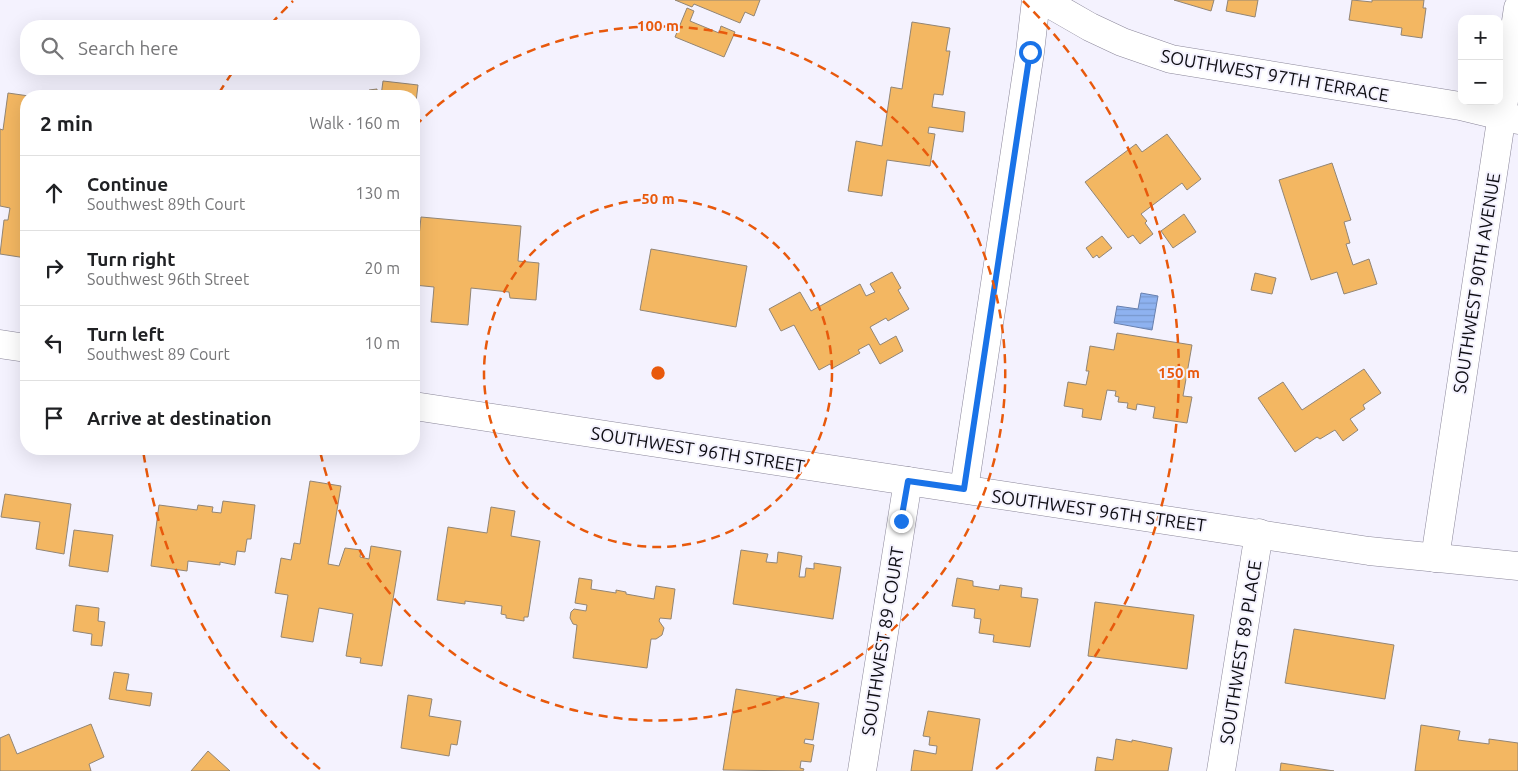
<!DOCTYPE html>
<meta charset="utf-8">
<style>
body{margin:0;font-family:Ubuntu,sans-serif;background:#f2f2f2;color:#202124}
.controls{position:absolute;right:15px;top:15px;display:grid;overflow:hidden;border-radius:10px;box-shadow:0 5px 20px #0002}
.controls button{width:45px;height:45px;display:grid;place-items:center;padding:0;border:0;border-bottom:1px solid #e0e0e0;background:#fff;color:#202124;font:25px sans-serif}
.stop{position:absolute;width:15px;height:15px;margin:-11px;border:4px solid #1a73e8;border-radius:50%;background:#fff}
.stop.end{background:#1a73e8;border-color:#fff;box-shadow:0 1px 5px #0008}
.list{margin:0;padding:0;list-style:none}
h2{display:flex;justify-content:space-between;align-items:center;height:65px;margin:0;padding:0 20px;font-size:21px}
h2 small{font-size:16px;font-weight:400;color:#757577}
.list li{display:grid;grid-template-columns:32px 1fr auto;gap:15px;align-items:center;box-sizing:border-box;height:75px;padding:0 20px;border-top:1px solid #e0e0e0}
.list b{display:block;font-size:19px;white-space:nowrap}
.list p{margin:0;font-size:16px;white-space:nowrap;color:#757577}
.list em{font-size:16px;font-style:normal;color:#757577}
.icon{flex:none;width:28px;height:28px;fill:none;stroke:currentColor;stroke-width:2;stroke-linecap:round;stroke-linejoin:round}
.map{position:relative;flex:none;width:1518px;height:771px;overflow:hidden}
.search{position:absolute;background:#fff;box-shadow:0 5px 20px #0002;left:20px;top:20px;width:400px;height:55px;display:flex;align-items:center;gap:12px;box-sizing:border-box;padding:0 18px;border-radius:20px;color:#757577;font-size:19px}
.panel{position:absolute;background:#fff;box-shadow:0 5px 20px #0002;left:20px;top:90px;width:400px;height:365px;border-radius:20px}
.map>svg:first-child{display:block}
.water{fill:url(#water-rules);stroke:#6880ae}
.building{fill:#f3b762;stroke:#928575}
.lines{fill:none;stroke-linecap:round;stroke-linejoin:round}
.minor-casing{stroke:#8b879a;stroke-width:29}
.minor{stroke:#fff;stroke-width:28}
.route{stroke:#1a73e8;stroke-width:6}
.ring{fill:none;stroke:#e8590c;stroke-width:2.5;stroke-dasharray:9 6}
.labels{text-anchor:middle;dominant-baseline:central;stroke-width:4;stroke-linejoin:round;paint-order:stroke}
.street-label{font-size:18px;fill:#0e0d13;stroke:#f4f2fe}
.centre{fill:#e8590c;stroke:#f4f2fe;stroke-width:2.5}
.ring-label{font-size:15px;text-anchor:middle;font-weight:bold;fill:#e8590c;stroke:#f4f2fe;stroke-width:4;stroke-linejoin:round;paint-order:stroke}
</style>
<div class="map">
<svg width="1518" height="771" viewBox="0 0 1518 771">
<defs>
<pattern id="water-rules" width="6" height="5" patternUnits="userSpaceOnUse" patternTransform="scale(1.25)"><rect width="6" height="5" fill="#8eb2f0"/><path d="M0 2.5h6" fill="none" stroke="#7998cd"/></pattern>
</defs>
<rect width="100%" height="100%" fill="#f4f2fe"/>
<!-- water -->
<path class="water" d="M1141,293L1158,296L1152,330L1114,323L1117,306L1138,309Z"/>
<!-- building -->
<g class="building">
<path d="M675,0H760L754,16L745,12L740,23L694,4L692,7Z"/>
<path d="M1174,0H1214L1211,11Z"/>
<path d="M1228,0H1258L1255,17L1226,11Z"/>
<path d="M1352,0L1372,2V0H1424L1423,8H1426L1422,38L1401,35L1402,28L1349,20Z"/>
<path d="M687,8L694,11L690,21L719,33L721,26L735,32L724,57L675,37Z"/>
<path d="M912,22L950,28L946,51H950L943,95L934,94L932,107L965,112L963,132L929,127L928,133L935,134L930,166L887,160L882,196L848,191L856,141L882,146L891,87L902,89Z"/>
<path d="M383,81L418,85L414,119V96H381Z"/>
<path d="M377,89V96H368L369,90Z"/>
<path d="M8,93L29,96H26L25,135L26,258L0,254L4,220H8L10,208L0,206V129L3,130Z"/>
<path d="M1167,134L1201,179L1187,190L1182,183L1141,214L1147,221L1145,223L1153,234L1140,244L1133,235L1128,238L1085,182L1136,144L1142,152Z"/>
<path d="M1332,163L1351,220L1344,222L1350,243L1346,244L1353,265L1369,259L1377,284L1344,294L1337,272L1311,280L1279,180Z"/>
<path d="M1184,214L1196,232L1173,248L1161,231Z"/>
<path d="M421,217L521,226L518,261L539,263L536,300L510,298L509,292L471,288L468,325L431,322L434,287L414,285Z"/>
<path d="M1102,236L1112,248L1099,258L1097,255L1093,258L1086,248Z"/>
<path d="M651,249L747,266L736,327L640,310Z"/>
<path d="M892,272L901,288L898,290L909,309L888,321L886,318L870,327L880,345L896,336L903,351L880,364L869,344L858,350L860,353L833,368L830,364L819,370L794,325L781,331L769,309L800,292L811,311L860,284L866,296L875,292L870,284Z"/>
<path d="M1255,273L1276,278L1272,294L1251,290Z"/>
<path d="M1117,333L1192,345L1183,396L1192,397L1187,423L1153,418L1155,407L1137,404L1136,410L1127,408L1128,403L1118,402L1119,397L1115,396L1116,391L1107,390L1101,420L1082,417L1083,409L1064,406L1068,382L1086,385L1089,371H1086L1090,346L1114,350Z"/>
<path d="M1364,369L1381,393L1363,405L1365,409L1350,419L1358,430L1343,441L1335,430L1320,439L1317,437L1295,452L1258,398L1283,382L1302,410Z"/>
<path d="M310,481L341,486L328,564L339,566L345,548L361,550L360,557L369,559L371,546L401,551L382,666L360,663L361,658L346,656L353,614L319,608L313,642L281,637L288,595L275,593L281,558L291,560L294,543L300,544Z"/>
<path d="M5,494L71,504L64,554L36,549L40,522L1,517Z"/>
<path d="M223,501L255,505L251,539H247L245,552L237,551L235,565L220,562V565L188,561L187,571L151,566L159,505L197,510L198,505L213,507L212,512L221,513Z"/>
<path d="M491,507L515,511L511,536L540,541L528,617H524V621L506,618V615L501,614L502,606L465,601V604L437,600L448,527L487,533Z"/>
<path d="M74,530L113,535L108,572L69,566Z"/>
<path d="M741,550L768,554L766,562L777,563L778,552L802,556L799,577H805L806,568L814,569V563L841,567L833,619L733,604Z"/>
<path d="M579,578L592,580L591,589L616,593V590L626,592V594L654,599L656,586L675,589L671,619L660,618L659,621L664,628L662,635L656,639H651L647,668L573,658L577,625L573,624L570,618L571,612L574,609L586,611L587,605L575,603Z"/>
<path d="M957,578L973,581V586L999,590L1000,585L1022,588L1021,597L1038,599L1030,647L993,642L994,635L979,633L981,619L974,618L975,609L952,606Z"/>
<path d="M1095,602L1194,615L1187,669L1088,656Z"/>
<path d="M76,605L99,608L98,621L105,622L102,646L91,645L92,634L73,631Z"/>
<path d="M1294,629L1394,645L1385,699L1285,683Z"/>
<path d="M114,672L129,674L126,690L152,693L150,706L109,699Z"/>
<path d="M736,689L819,703L813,740L805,739L804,743L814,745L811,762L801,761L800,768L804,769L803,771L723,770Z"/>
<path d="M408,695L432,699L429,716L461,721L457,745L451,744L449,756L401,748Z"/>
<path d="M928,711L980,719L972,771H911L914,750L936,754L937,746L929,745L930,737L923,736Z"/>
<path d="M91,724L104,757L89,764L91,771H0V738L9,734L17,754Z"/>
<path d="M1421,725L1460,731L1458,740L1489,744V739L1518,743V771H1415Z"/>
<path d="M1116,739L1132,742V740L1172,748L1168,771H1095L1097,757L1113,760Z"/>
<path d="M208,751L230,771H191Z"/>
<path d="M1281,763L1334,771H1280Z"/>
</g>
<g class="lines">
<defs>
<g id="minor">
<path d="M1043,0L1090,27L1122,42L1171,59L1460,106L1518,120"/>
<path d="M0,344L26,348"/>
<path d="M414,406L1369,551L1518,566"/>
<path d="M964,489L1030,52L1036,0"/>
<path d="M1435,558L1518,8"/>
<path d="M862,771L908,481"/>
<path d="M1221,771L1259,533"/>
</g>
</defs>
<!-- minor casing -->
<use href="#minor" class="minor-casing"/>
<!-- minor -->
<use href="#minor" class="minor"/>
</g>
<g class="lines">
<!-- route -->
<path class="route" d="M901,521L908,481L964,489L1030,52"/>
</g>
<!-- distance rings -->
<g class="ring">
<circle cx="658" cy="373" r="174"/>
<path d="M415 126A347 347 0 1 1 320 451"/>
<path d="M320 769A521 521 0 0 1 143 450M219 93A521 521 0 0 1 234 70M271 24A521 521 0 0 1 293 1M1023 1A521 521 0 0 1 996 769"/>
</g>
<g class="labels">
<!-- street labels -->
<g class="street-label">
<text transform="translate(1275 75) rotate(10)">SOUTHWEST 97TH TERRACE</text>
<text transform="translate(1476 283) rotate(-81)">SOUTHWEST 90TH AVENUE</text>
<text transform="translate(698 449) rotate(9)">SOUTHWEST 96TH STREET</text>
<text transform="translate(1099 510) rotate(8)">SOUTHWEST 96TH STREET</text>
<text transform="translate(882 641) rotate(-81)">SOUTHWEST 89 COURT</text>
<text transform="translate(1240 652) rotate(-81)">SOUTHWEST 89 PLACE</text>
</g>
</g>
<circle cx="658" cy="373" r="8" class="centre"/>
<g class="ring-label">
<text x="658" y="31">100 m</text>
<text x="658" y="204">50 m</text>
<text x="1179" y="378">150 m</text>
</g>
</svg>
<div class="controls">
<button>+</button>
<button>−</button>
</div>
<div class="stop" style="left:1030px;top:52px"></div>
<div class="stop end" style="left:901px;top:521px"></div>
<div class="search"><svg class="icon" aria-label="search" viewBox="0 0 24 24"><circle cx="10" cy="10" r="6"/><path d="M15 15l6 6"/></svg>Search here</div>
<section class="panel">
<h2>2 min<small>Walk · 160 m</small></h2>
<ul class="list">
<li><svg class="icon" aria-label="ahead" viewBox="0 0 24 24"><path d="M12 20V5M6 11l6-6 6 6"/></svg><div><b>Continue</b><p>Southwest 89th Court</p></div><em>130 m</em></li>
<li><svg class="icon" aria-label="right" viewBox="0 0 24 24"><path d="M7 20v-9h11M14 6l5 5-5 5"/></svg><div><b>Turn right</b><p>Southwest 96th Street</p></div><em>20 m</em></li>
<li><svg class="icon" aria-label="left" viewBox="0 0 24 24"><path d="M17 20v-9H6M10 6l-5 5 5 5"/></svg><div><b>Turn left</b><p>Southwest 89 Court</p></div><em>10 m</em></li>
<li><svg class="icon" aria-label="arrive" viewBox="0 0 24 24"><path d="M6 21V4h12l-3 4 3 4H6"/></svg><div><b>Arrive at destination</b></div></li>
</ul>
</section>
</div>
